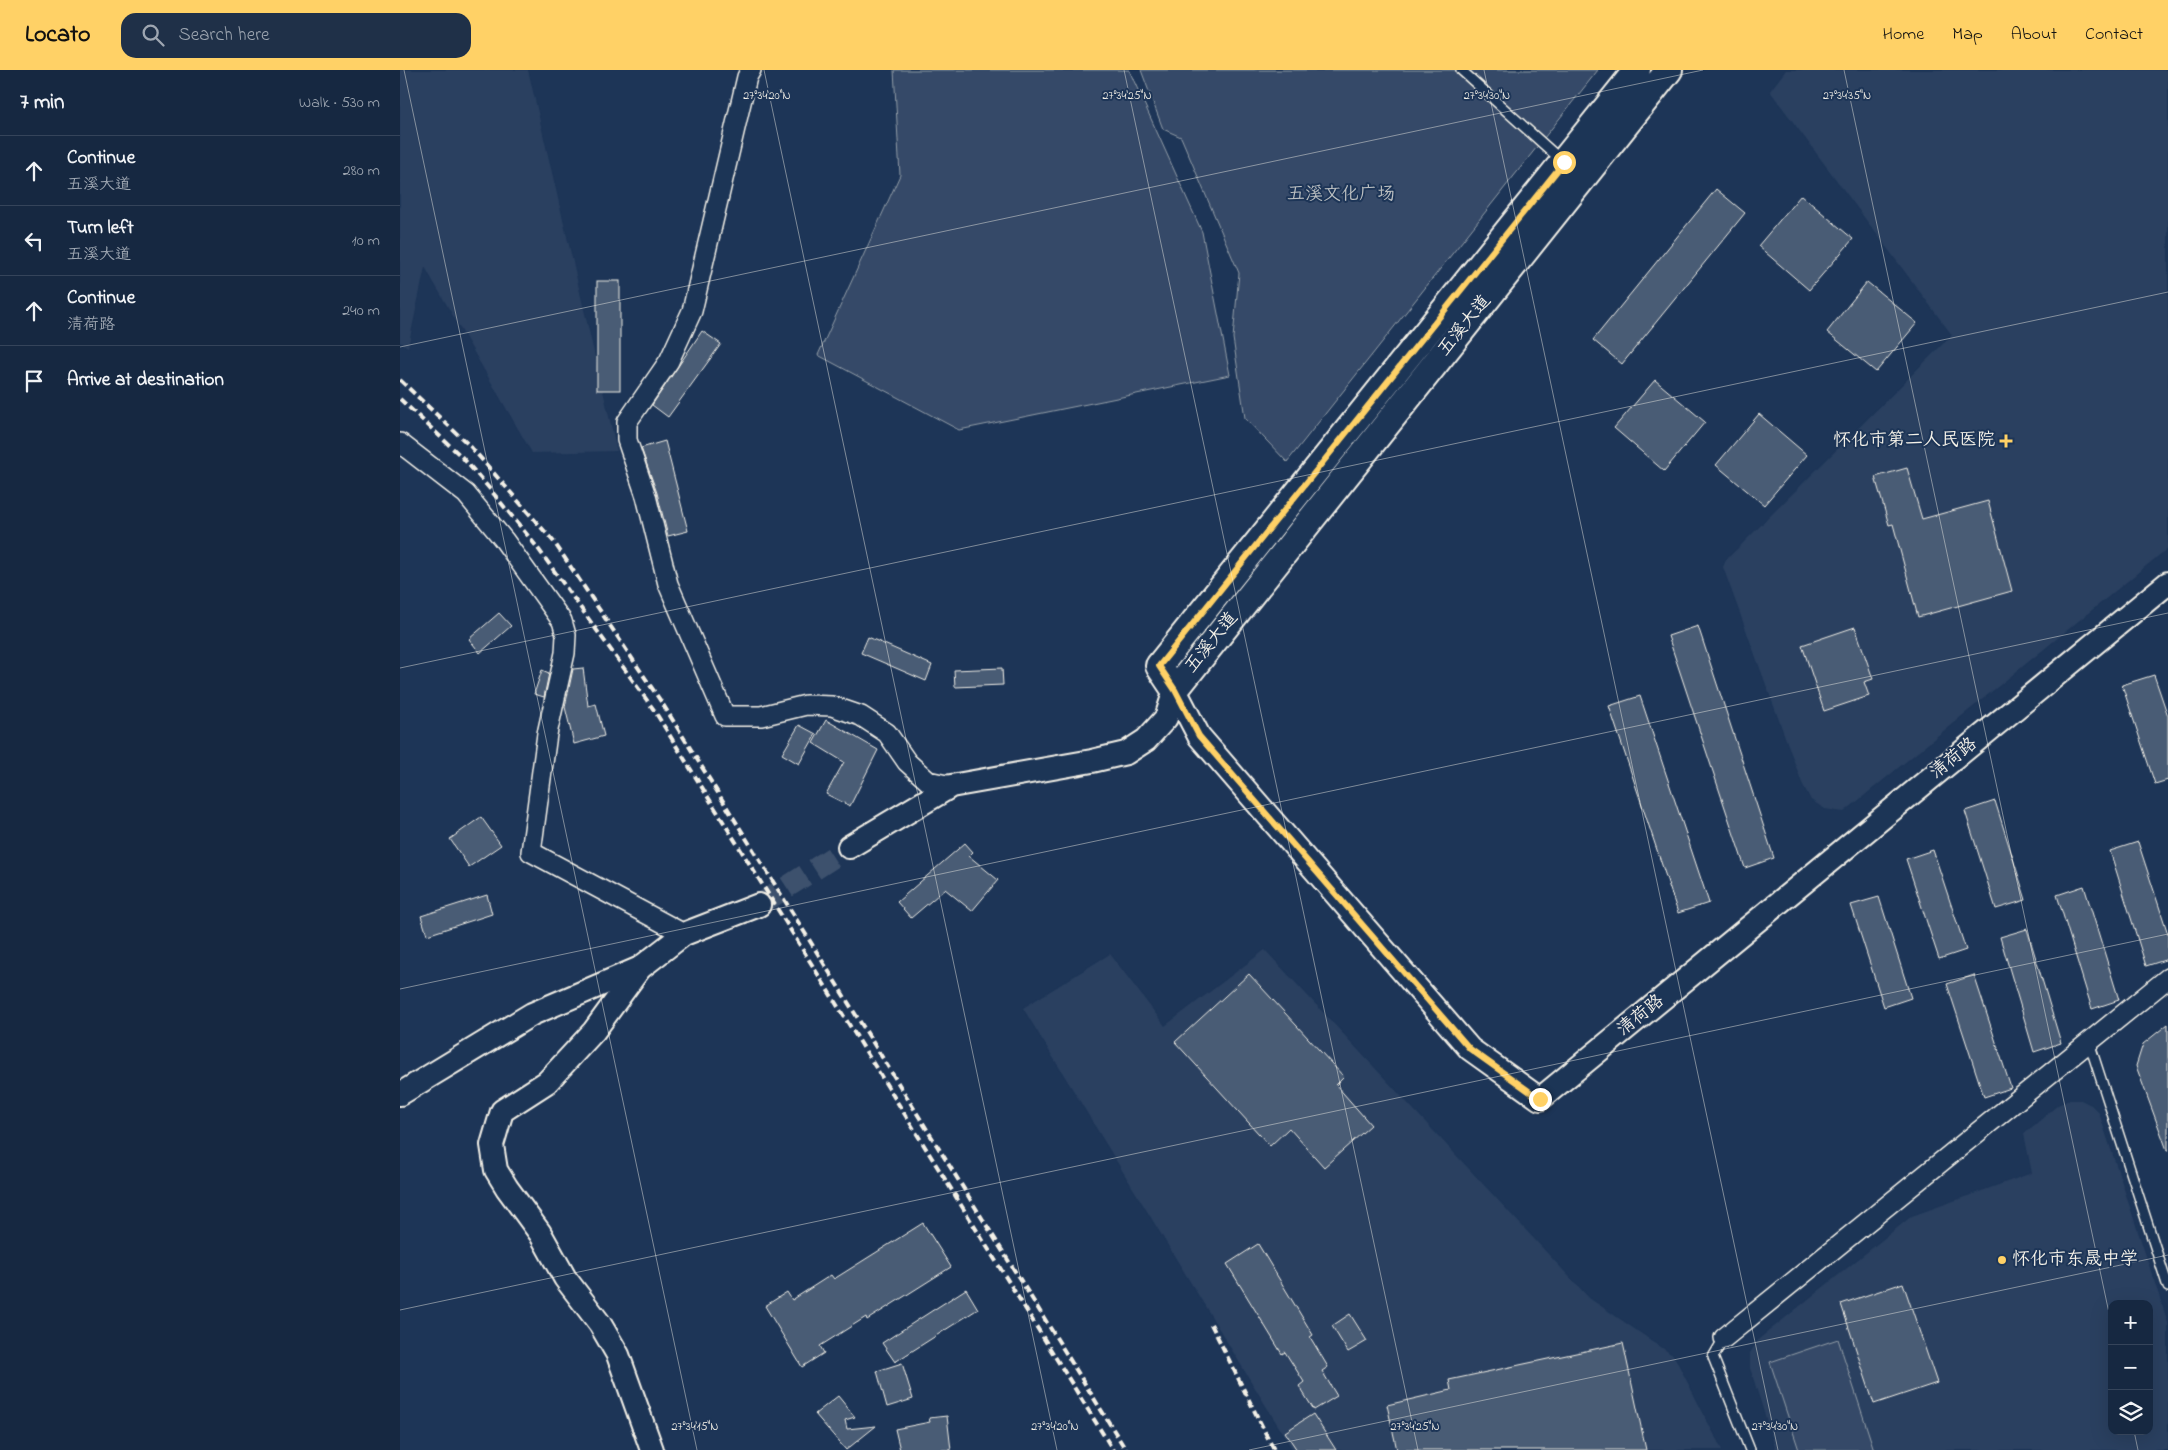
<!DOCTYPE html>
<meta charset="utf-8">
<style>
body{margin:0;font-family:"Indie Flower","LXGW WenKai TC",sans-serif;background:#1f3048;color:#f1f3f6}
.controls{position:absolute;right:15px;bottom:15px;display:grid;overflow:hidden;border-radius:10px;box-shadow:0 5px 20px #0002}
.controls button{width:45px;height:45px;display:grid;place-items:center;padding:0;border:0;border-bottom:1px solid #35445a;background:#162841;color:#f1f3f6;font:25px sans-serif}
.stop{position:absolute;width:15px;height:15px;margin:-11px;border:4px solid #ffd166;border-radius:50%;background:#fff}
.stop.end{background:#ffd166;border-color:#fff;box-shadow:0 1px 5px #0008}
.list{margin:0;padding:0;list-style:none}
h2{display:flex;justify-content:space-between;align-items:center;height:65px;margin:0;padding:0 20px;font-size:21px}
h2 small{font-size:16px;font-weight:400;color:#9ea6b1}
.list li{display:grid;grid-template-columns:32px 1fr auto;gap:15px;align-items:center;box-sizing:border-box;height:70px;padding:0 20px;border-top:1px solid #35445a}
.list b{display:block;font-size:19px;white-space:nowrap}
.list p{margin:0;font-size:16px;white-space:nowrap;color:#9ea6b1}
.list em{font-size:16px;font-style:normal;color:#9ea6b1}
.icon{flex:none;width:28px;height:28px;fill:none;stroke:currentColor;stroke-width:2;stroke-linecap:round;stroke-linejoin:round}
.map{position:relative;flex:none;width:1768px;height:1380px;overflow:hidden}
header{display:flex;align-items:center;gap:30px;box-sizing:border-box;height:70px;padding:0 25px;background:#ffd166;color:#111}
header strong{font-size:24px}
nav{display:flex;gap:28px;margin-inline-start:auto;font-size:18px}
.search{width:350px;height:45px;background:#1f3048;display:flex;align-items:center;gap:12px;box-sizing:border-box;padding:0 18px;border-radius:15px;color:#9ea6b1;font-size:19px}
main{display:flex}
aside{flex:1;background:#162841}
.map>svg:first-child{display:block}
.built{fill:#2a4060;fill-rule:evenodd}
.green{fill:#354a67;stroke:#949ea8}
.building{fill:#485b74;stroke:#f4f1e8}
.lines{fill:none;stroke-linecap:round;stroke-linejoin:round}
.tertiary-tunnel{stroke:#3d516d;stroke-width:22;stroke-dasharray:22 11;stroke-linecap:butt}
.service-casing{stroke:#f4f1e8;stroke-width:12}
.minor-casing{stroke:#f4f1e8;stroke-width:22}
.tertiary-casing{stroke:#f4f1e8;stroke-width:26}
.secondary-casing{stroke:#f4f1e8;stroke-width:30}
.service{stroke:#1d3557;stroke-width:9}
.minor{stroke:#1d3557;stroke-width:19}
.tertiary{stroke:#1d3557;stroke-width:22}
.secondary{stroke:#1d3557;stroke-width:26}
.rail{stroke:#f4f1e8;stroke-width:4;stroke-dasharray:8 4;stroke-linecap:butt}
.route{stroke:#ffd166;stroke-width:6}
.ticks{fill:none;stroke:#f4f1e8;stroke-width:1;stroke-opacity:0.45}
.poi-dot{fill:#ffd166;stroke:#1d3557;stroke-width:2}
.labels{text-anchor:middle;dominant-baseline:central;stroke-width:4;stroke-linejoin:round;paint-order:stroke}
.park-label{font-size:18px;fill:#bbbfc1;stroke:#1d3557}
.street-label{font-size:18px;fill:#f4f1e8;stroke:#1d3557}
.poi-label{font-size:18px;fill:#f4f1e8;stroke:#1d3557;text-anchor:end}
.ticks-label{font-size:12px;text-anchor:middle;fill:#f4f1e8;stroke:#1d3557;stroke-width:4;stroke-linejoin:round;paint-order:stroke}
</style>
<header>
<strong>Locato</strong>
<div class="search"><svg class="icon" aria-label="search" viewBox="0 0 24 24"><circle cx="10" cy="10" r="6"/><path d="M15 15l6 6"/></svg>Search here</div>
<nav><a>Home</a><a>Map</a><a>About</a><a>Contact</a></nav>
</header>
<main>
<aside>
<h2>7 min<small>Walk · 530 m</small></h2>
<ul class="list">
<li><svg class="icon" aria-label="ahead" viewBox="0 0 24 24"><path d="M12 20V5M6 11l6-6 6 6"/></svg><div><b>Continue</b><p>五溪大道</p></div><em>280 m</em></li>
<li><svg class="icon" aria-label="left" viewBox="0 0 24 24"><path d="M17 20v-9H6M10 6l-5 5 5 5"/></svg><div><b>Turn left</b><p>五溪大道</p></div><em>10 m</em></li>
<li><svg class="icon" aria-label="ahead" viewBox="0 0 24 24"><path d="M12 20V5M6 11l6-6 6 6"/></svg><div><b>Continue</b><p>清荷路</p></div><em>240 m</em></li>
<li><svg class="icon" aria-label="arrive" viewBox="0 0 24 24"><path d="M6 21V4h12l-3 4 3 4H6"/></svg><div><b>Arrive at destination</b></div></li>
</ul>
</aside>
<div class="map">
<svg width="1768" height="1380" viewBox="0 0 1768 1380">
<rect width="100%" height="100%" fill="#1d3557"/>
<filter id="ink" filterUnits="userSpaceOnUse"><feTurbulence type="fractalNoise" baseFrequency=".02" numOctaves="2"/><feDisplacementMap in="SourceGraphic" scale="10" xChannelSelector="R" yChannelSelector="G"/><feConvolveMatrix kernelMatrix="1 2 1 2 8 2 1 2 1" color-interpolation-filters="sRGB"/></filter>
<g filter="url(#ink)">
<!-- built -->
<g class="built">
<path d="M0,0H128L217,381L132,383L25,197L8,277L0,272Z"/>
<path d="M1386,0H1768V478L1444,742L1425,739L1411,730L1402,713L1323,497L1326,490L1552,265L1370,21Z"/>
<path d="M865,880L1189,1228L1274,1286L1322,1380H893L623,938L710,884L765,956Z"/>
<path d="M1669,1030H1681L1691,1035L1699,1043L1768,1253V1380H1376L1350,1298V1283L1359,1269L1512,1146L1632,1103L1624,1064L1658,1035ZM1712,1234H1749V1361H1712Z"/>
</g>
<!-- green -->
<g class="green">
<path d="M494,0H729L802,162L830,305L559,360L418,285L500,105Z"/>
<path d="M741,0H1198L887,392L845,348L833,268L839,203L781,67L763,59Z"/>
<path d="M1438,1269L1474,1380H1399L1370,1292Z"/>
</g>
<!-- building -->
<g class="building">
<path d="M1316,119L1345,143L1222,294L1193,270Z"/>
<path d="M1401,125L1453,169L1409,220L1358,176Z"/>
<rect x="197" y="211" width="23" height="109"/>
<path d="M1467,212L1517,253L1476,302L1427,262Z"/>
<path d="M302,261L321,274L268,347L252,335Z"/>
<path d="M1255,310L1305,352L1264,401L1214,358Z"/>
<path d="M1359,344L1407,385L1364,435L1316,395Z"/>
<path d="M265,371L288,461L268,466L257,423L241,378Z"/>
<path d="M1507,398L1522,449L1588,431L1612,521L1518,547L1493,454L1489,455L1475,407Z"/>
<path d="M99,543L111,556L80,583L69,569Z"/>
<path d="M1298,556L1374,788L1345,798L1268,566Z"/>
<path d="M1455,557L1473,609L1464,612L1469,626L1424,641L1402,575Z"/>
<path d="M468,567L532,595L526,611L461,583Z"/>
<path d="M183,598L188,636L196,634L204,666L174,674L165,637L173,599Z"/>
<path d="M602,598L603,615L555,617L554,600Z"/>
<path d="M142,600L149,603L144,627L134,624Z"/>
<path d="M1754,605L1768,646V710L1755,714L1722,615Z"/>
<path d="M1240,626L1309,833L1278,843L1209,636Z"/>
<path d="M426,650L478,680L450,736L426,724L444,692L413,673Z"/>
<path d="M399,655L416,664L399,694L382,684Z"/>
<path d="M1595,731L1626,830L1596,839L1565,741Z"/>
<path d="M81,747L101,775L69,797L50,769Z"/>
<path d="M1738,772L1768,864V889L1746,896L1710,781Z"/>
<path d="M565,773L573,782L569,786L598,810L572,841L545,819L511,848L497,832Z"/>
<path d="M1533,780L1566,880L1539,889L1506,789Z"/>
<path d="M1684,816L1719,930L1692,939L1657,825Z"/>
<path d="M87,825L92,844L27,865L21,846Z"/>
<path d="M1479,827L1511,928L1484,937L1451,835Z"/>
<path d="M1627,859L1661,973L1634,982L1600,867Z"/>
<path d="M849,904L944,1007L936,1015L971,1055L924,1097L889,1058L870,1076L775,972Z"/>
<path d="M1574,905L1611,1018L1584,1027L1547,914Z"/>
<path d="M1768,954V1080H1767L1736,996L1743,974Z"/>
<path d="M523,1153L551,1197L467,1250L466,1247L420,1276L424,1283L402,1297L365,1236L387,1222L392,1230L431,1205L434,1209Z"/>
<path d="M858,1174L913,1265L910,1267L928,1297L922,1301L937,1326L914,1340L899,1316L904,1312L885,1282L882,1284L827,1194Z"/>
<path d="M1503,1213L1537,1313L1474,1334L1441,1234Z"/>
<path d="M566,1219L578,1239L495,1292L482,1273Z"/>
<path d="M950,1244L967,1271L948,1282L932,1256Z"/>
<path d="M1223,1273L1246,1380H997L987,1335L1051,1320L1049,1310Z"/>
<path d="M502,1293L513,1329L487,1337L477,1301Z"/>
<path d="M438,1326L455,1347L445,1350L447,1359L476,1356L446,1380L415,1344Z"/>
<path d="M913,1344L936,1380H897L885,1362Z"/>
<path d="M547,1346L551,1380H500L495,1359L530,1352L529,1348Z"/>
</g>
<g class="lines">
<!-- tertiary-tunnel -->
<path class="tertiary-tunnel" d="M359,835L449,777"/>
<defs>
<g id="service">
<path d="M1061,0L1161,90"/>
<path d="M1689,972L1768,1217"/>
<path d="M1324,1268L1313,1287L1350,1380"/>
</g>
<g id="minor">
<path d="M351,0L347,7L292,241L269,291L227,352V370L246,426L268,514L325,646H361L406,635L432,636L461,646L487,663L507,692L528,711L551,716"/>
<path d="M0,373L66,424L104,470L162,551L166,565L165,583L147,664L131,782L284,864"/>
<path d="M1324,1268L1768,908"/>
</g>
<g id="tertiary">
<path d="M775,620L799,666L1070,979L1140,1029L1768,513"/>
<path d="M449,777L551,716L692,691L726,683L746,670L766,648L775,620"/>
<path d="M240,898L194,961L147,1012L102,1041L92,1075L96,1100L107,1118L140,1163L165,1208L200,1254L218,1285L252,1380"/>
<path d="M0,1024L132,944L240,898L284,864L359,835"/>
</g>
<path id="secondary" d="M1237,0L759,596L775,620L1269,0"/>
</defs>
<!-- service casing -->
<use href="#service" class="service-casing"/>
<!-- minor casing -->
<use href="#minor" class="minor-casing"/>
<!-- tertiary casing -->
<use href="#tertiary" class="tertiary-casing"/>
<!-- secondary casing -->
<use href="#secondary" class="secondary-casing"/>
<!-- service -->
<use href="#service" class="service"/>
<!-- minor -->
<use href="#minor" class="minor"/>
<!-- tertiary -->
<use href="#tertiary" class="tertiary"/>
<!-- secondary -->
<use href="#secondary" class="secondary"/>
<!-- rail -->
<g class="rail">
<path d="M0,310L70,376L154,472L264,636L726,1380"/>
<path d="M0,329L62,387L89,418L137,477L254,640L713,1380"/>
<path d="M811,1254L874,1380"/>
</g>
</g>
</g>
<g class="lines" filter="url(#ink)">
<!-- route -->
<path class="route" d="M1140,1029L1070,979L799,666L775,620L759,596L1164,92"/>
</g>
<!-- ticks -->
<path class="ticks" d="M4,0L297,1380M364,0L657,1380M724,0L1018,1380M1084,0L1378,1380M1444,0L1712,1257M0,277L1303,0M0,598L1768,222M0,919L1768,543M0,1240L1768,864M1734,1361L1738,1380M849,1380L1768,1185"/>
<!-- markers -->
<g class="poi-dot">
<path d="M1603.5 363.5h5v5h5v5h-5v5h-5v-5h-5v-5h5z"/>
<circle cx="1602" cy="1190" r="5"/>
</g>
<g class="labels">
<!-- park labels -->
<g class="park-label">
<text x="941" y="125">五溪文化广场</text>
</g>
<!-- street labels -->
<g class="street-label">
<text transform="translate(1065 256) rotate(-51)">五溪大道</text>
<text transform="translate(812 573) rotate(-51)">五溪大道</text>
<text transform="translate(1554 689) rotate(-39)">清荷路</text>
<text transform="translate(1241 946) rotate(-39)">清荷路</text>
</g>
<!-- poi labels -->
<g class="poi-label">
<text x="1595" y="371">怀化市第二人民医院</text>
<text x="1612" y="1190" text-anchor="start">怀化市东晟中学</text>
</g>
</g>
<g class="ticks-label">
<text x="367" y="29">27°34'20"N</text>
<text x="727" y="29">27°34'25"N</text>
<text x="1087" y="29">27°34'30"N</text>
<text x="1447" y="29">27°34'35"N</text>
<text x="295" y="1360">27°34'15"N</text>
<text x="655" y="1360">27°34'20"N</text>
<text x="1015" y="1360">27°34'25"N</text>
<text x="1375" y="1360">27°34'30"N</text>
</g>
</svg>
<div class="controls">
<button>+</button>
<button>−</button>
<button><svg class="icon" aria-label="layers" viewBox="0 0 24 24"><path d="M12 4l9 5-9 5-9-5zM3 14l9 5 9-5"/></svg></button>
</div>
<div class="stop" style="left:1164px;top:92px"></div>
<div class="stop end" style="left:1140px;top:1029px"></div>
</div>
</main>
